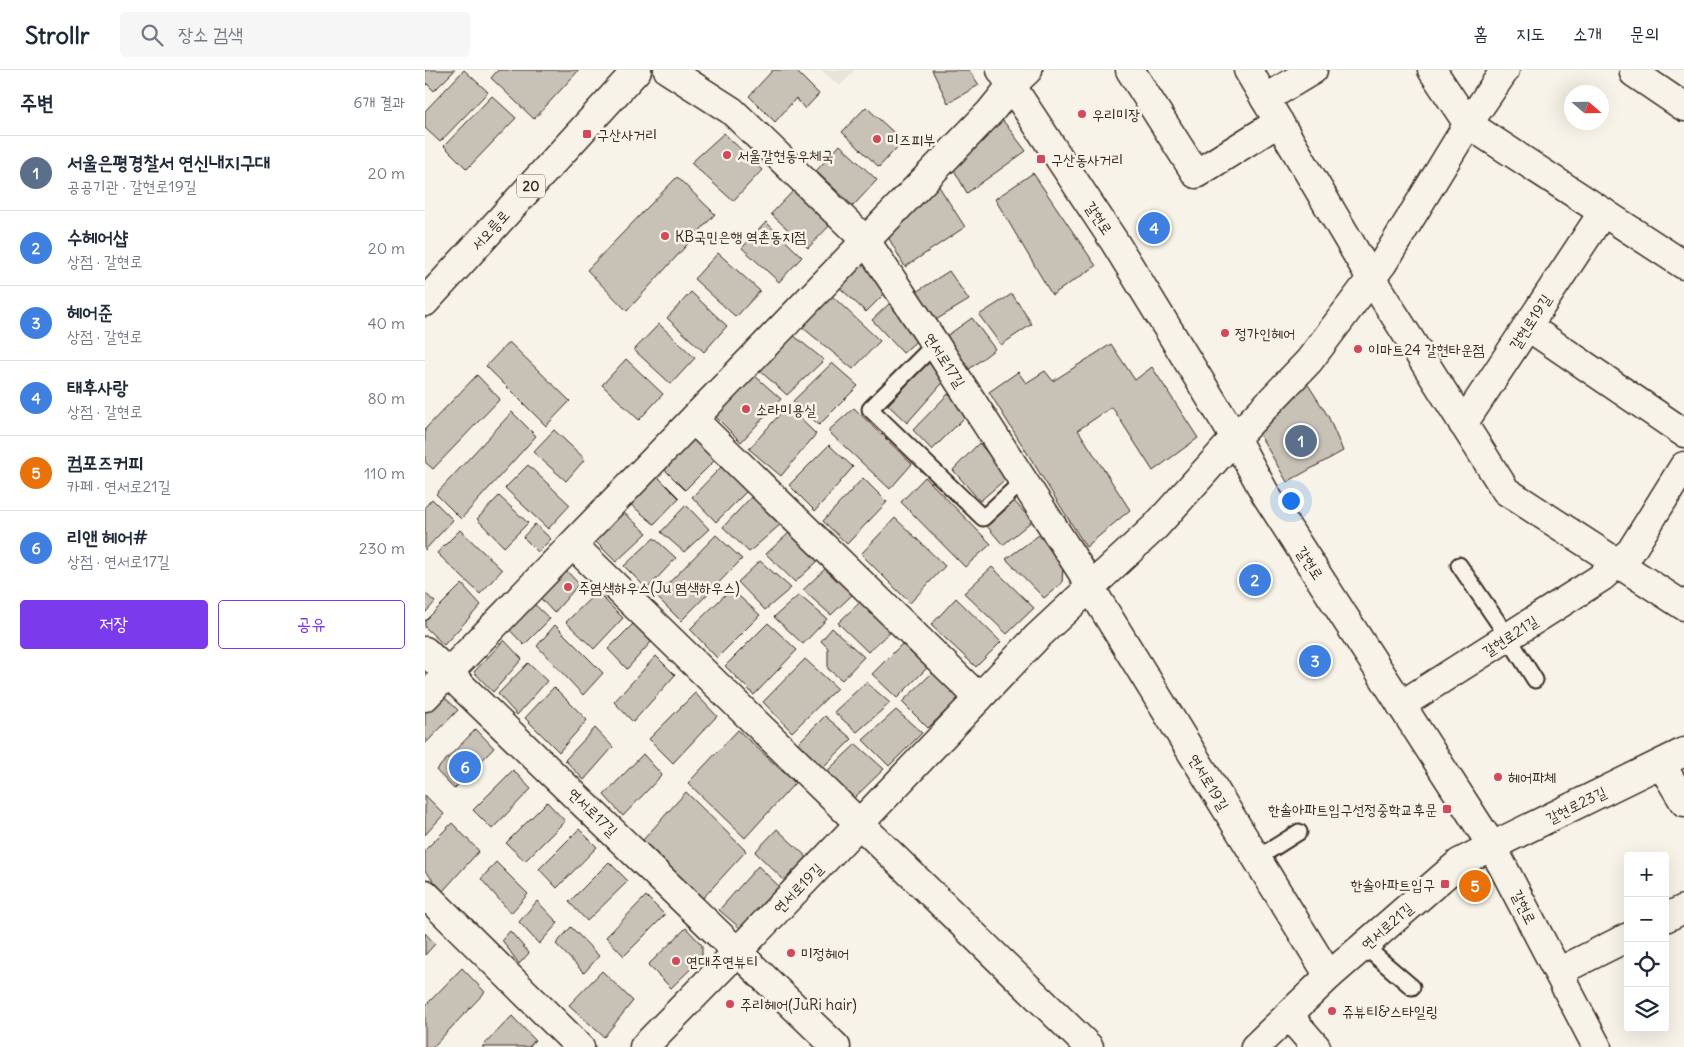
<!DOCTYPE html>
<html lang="ko">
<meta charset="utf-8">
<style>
body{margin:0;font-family:Delius,"Poor Story",sans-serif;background:#f6f6f7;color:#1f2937}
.controls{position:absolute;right:15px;bottom:15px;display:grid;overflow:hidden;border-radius:5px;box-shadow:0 5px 20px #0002}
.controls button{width:45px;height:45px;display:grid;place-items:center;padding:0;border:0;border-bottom:1px solid #e0e1e3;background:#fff;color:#1f2937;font:25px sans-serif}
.compass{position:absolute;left:1139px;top:15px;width:45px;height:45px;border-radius:50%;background:#fff;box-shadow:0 5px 20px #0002;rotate:110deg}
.you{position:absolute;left:865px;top:430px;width:18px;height:18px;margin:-12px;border:4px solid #fff;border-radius:50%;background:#1a73e8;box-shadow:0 0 0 8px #1a73e833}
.badge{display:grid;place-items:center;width:32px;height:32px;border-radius:50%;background:#7c3aed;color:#fff;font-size:16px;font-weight:700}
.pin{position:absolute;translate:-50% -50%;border:2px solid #fff;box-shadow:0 1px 5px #0006}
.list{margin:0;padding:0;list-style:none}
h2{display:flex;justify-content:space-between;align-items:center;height:65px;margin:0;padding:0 20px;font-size:21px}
h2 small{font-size:16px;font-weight:400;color:#747a83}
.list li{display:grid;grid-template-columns:32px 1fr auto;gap:15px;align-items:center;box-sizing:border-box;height:75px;padding:0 20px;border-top:1px solid #e0e1e3}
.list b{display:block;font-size:19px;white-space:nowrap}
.list p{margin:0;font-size:16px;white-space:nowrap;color:#747a83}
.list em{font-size:16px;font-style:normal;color:#747a83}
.actions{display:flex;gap:10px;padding:15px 20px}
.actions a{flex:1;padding:11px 0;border:1px solid #7c3aed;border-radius:5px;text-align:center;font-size:18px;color:#7c3aed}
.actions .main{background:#7c3aed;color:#fff}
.icon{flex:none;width:28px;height:28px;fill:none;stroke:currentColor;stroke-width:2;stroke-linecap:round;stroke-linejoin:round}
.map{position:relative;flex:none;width:1259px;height:977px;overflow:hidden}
header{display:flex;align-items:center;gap:30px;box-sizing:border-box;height:70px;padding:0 25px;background:#fff;border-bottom:1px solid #e0e1e3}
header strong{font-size:24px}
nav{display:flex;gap:28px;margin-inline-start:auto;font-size:18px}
.search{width:350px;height:45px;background:#f6f6f7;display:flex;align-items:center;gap:12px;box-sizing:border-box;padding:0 18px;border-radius:5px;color:#747a83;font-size:19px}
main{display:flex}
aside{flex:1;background:#fff}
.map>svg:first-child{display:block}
.built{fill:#e9e4d9}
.building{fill:#c8c1b6;stroke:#3b2a1e}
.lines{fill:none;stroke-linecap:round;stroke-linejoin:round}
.service-casing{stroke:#3b2a1e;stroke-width:19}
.minor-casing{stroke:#3b2a1e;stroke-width:31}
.secondary-casing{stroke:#3b2a1e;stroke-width:31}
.primary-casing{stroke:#3b2a1e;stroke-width:31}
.service{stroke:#f7f3e8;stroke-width:15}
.minor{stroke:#f7f3e8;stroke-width:28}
.secondary{stroke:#f7f3e8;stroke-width:28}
.primary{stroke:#f7f3e8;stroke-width:28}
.poi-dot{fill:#d1495b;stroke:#f7f3e8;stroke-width:2}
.labels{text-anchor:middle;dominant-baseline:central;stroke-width:5;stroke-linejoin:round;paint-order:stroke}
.shield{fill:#f7f3e8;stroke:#73665b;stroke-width:1}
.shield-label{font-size:14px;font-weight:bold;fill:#3b2a1e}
.poi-label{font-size:15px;fill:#3b2a1e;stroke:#f7f3e8;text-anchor:start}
.street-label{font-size:15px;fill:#3b2a1e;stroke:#f7f3e8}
</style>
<header>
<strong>Strollr</strong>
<div class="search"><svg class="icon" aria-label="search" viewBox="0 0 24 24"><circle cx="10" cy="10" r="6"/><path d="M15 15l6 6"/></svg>장소 검색</div>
<nav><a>홈</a><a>지도</a><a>소개</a><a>문의</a></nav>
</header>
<main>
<aside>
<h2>주변<small>6개 결과</small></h2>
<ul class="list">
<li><span class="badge" style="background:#5c6f8a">1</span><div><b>서울은평경찰서 연신내지구대</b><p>공공기관 · 갈현로19길</p></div><em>20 m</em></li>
<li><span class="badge" style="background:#3f7fe0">2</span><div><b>수헤어샵</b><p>상점 · 갈현로</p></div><em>20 m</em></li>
<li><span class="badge" style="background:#3f7fe0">3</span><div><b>헤어준</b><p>상점 · 갈현로</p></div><em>40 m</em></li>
<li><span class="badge" style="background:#3f7fe0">4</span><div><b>태후사랑</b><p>상점 · 갈현로</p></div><em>80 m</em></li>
<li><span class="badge" style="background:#e8710a">5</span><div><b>컴포즈커피</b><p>카페 · 연서로21길</p></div><em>110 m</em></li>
<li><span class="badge" style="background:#3f7fe0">6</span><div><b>리앤 헤어#</b><p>상점 · 연서로17길</p></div><em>230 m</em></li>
</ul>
<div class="actions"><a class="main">저장</a><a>공유</a></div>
</aside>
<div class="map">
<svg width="1259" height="977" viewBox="0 0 1259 977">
<rect width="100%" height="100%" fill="#f7f3e8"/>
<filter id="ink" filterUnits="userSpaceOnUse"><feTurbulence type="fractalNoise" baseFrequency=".02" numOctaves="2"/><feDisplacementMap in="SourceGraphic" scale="10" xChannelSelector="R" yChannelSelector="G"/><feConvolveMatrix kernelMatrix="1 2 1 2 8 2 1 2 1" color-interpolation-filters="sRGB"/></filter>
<g filter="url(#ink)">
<!-- built -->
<path class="built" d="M396,0H430L415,16Z"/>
<!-- building -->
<g class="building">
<path d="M0,0H30L9,21L0,12Z"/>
<path d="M39,0L63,22L15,72L0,58V41Z"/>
<path d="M73,0H154L109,49L66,8Z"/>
<path d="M348,0H370L394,24L380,39L371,28L350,52L324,26Z"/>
<path d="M507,0H544L554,15L523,33Z"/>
<path d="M67,26L91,48L42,99L19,76Z"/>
<path d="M441,37L478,71L454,97L417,62Z"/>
<path d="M576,48L601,81L542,123L528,98Z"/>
<path d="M299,63L337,100L308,131L266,93Z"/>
<path d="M415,75L452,110L428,136L391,101Z"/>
<path d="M608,103L671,196L627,225L570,129Z"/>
<path d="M252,107L290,144L202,241L162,200Z"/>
<path d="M513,115L540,157L480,197L462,165Z"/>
<path d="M371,118L407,153L383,178L346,144Z"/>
<path d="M341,152L377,187L354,212L317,178Z"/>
<path d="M293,183L335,221L311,247L269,209Z"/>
<path d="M441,191L465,218L441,242L415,218Z"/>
<path d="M524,201L544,230L509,251L491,222Z"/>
<path d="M266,222L302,256L279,282L242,248Z"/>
<path d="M587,224L607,254L576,275L554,245Z"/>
<path d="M406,225L455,271L428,299L377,257Z"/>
<path d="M469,229L496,267L478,283L447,250Z"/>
<path d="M547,248L570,279L543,300L520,267Z"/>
<path d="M234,254L270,288L246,314L209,280Z"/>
<path d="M368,265L399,290L362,325L334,300Z"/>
<path d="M84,272L145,331L121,356L61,296Z"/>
<path d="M686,274L710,310L727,297L773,368L728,401L687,337L653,360L705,440L661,477L564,322L593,302L601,313L620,301L628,311Z"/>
<path d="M201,289L238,324L214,350L177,315Z"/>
<path d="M504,290L522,308L482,353L463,335Z"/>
<path d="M407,293L433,316L394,355L368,331Z"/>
<path d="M328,304L356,329L316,372L290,346Z"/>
<path d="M52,305L75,329L8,399L0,392V359Z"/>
<path d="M880,310L903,346L918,381L862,412L832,360Z"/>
<path d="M523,324L543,344L507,380L488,360Z"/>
<path d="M362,336L391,364L356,406L324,379Z"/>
<path d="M429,338L487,394L465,419L403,361Z"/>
<path d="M87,342L111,366L36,449L11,424Z"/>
<path d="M129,360L160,389L141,411L108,382Z"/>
<path d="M268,369L291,389L260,420L238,398Z"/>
<path d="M554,373L583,407L555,431L528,400Z"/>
<path d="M404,375L428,397L390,441L364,415Z"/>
<path d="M103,395L145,435L123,459L80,418Z"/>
<path d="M297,396L322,421L291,452L267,427Z"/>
<path d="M233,407L254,428L229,454L205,434Z"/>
<path d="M500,407L566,474L540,497L476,432Z"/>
<path d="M438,408L462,432L422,474L398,451Z"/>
<path d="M328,425L357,453L324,482L298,457Z"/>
<path d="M74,426L103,453L79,477L52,449Z"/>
<path d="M7,429L28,450L0,480V437Z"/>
<path d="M589,431L607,451L578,475L561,455Z"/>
<path d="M261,435L284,459L259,482L236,462Z"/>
<path d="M198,442L222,463L191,492L168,469Z"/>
<path d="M470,448L520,496L485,533L436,484Z"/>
<path d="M110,454L126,469L113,482L98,467Z"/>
<path d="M35,460L77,500L55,524L12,483Z"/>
<path d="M365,462L394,490L370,512L341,484Z"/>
<path d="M291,465L317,489L256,551L231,526Z"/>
<path d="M614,465L638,496L637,513L619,528L581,489Z"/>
<path d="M229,468L251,488L222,519L199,496Z"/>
<path d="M335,491L366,518L340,540L313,512Z"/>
<path d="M136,495L154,514L129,543L110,522Z"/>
<path d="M567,497L609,538L582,564L539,523Z"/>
<path d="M401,498L427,525L406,545L378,520Z"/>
<path d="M37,514L56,535L19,575L0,557V551Z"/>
<path d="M306,519L335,545L292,588L265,559Z"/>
<path d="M172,522L198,548L169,579L141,552Z"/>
<path d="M0,523L10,532L0,543Z"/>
<path d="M374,525L402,549L378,574L349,547Z"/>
<path d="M531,528L576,572L551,597L506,555Z"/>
<path d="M104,529L125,549L99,575L79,554Z"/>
<path d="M435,532L467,560L443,582L413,553Z"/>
<path d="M343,553L372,580L329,625L300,596Z"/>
<path d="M208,554L226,572L202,599L183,579Z"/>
<path d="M130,555L178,603L158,625L112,576Z"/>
<path d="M407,558L439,587L417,610L403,599V578L396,571Z"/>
<path d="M79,570L97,589L68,622L49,602Z"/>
<path d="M477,574L502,598L472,628L447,604Z"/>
<path d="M231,586L250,605L208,652L189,632Z"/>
<path d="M380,589L412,618L367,662L338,632Z"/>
<path d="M103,593L122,611L92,645L73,624Z"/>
<path d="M507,603L535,627L503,658L477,632Z"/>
<path d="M441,612L465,633L432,662L409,642Z"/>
<path d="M129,617L162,650L134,682L100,648Z"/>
<path d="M14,622L33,640L0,674V636Z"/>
<path d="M270,623L292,646L248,693L224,669Z"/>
<path d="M471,640L497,663L464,696L438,670Z"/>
<path d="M400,646L427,669L396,699L371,675Z"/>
<path d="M170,658L188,677L159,710L140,690Z"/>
<path d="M51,659L69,678L29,719L11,700Z"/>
<path d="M313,660L370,713L320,768L263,713Z"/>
<path d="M431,674L459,699L427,730L399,704Z"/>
<path d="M218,684L237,705L198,746L179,725Z"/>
<path d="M88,700L106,719L67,759L48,740Z"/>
<path d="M261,722L321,781L278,828L218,770Z"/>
<path d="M0,725L19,744L0,765Z"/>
<path d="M122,732L140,751L100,791L81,773Z"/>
<path d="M27,753L54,781L18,821L0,801V780Z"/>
<path d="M154,759L172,777L132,818L114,799Z"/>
<path d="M352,759L386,791L363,814L330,782Z"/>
<path d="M71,792L103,824L86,843L56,809Z"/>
<path d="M184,792L203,811L162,851L144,832Z"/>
<path d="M333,796L359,821L322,864L294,840Z"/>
<path d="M221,826L240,845L199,886L181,867Z"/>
<path d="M112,831L133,853L114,874L94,852Z"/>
<path d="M146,857L174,886L159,903L131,874Z"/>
<path d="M261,858L277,875V888L246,918L223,895Z"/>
<path d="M85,861L104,883L94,894L77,870Z"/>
<path d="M0,863L10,874L0,885Z"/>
<path d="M37,898L60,922L8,977H0V936Z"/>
<path d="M177,901L208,931L179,967L144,935Z"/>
<path d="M87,946L110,970L104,977H57Z"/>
</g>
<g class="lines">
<defs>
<g id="service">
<path d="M510,274L445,339L558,448L598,411"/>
<path d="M1034,495L1083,567L1110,610"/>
<path d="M831,789L874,762"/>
<path d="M939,876L987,917"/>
</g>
<g id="minor">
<path d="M243,0L307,41L441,171L510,274L657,502L665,517L904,906"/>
<path d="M705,0L771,104L854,52"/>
<path d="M823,0L946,208L1081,421L1259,536"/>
<path d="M1007,0L1043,54L1259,195"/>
<path d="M1209,3L1259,37"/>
<path d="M840,29L888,0"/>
<path d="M1102,256L1259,363"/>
<path d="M269,350L554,628"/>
<path d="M1038,354L1178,142"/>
<path d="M148,475L664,977"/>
<path d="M0,581L411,977"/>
<path d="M0,627L565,42L586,16L603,0"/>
<path d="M976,635L1177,507L1206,481L1259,396"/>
<path d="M1236,694L1259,732"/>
<path d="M0,824L155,977"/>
<path d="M1240,848L1259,839"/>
<path d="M1133,902L1203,867"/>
<path d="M863,945L891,977"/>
<path d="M219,977L313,881L612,567L731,456L810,368L884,291L958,193L1043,54L1080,0"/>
<path d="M830,977L904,906L1034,793L1067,776L1259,682"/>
</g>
<path id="secondary" d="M576,0L689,171L810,368L841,425L1067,776L1172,977"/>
<path id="primary" d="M0,232L212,0"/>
</defs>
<!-- service casing -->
<use href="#service" class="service-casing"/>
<!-- minor casing -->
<use href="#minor" class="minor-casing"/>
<!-- secondary casing -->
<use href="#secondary" class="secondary-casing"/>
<!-- primary casing -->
<use href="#primary" class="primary-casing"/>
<!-- service -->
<use href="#service" class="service"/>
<!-- minor -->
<use href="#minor" class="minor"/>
<!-- secondary -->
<use href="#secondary" class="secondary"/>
<!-- primary -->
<use href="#primary" class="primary"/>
</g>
</g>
<!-- markers -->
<g class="poi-dot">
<circle cx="657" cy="44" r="5"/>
<rect x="157" y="59" width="10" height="10" rx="2.5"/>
<circle cx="452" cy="69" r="5"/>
<circle cx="302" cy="85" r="5"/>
<rect x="611" y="84" width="10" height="10" rx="2.5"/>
<circle cx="240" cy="166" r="5"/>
<circle cx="800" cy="263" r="5"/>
<circle cx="933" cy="279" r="5"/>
<circle cx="321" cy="339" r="5"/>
<circle cx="143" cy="517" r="5"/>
<circle cx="1073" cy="707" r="5"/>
<rect x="1017" y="734" width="10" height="10" rx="2.5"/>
<rect x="1015" y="809" width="10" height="10" rx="2.5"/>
<circle cx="366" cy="883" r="5"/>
<circle cx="251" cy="891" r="5"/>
<circle cx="305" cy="934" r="5"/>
<circle cx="907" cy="941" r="5"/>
</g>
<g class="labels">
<!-- shield labels -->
<rect class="shield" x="92" y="104.5" width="28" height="23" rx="4"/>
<g class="shield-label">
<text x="106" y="116">20</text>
</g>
<!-- poi labels -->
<g class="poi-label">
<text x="667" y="44">우리미장</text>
<text x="172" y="64">구산사거리</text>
<text x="462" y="69">미즈피부</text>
<text x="312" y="85">서울갈현동우체국</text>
<text x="626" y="89">구산동사거리</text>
<text x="250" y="166">KB국민은행 역촌동지점</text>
<text x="810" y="263">정가인헤어</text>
<text x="943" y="279">이마트24 갈현타운점</text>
<text x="331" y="339">소라미용실</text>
<text x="153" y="517">주염색하우스(Ju 염색하우스)</text>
<text x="1083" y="707">헤어파체</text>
<text x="1012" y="739" text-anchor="end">한솔아파트입구선정중학교후문</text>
<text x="1010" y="814" text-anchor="end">한솔아파트입구</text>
<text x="376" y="883">미정헤어</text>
<text x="261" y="891">연대주연뷰티</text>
<text x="315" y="934">주리헤어(JuRi hair)</text>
<text x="917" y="941">쥬뷰티&amp;스타일링</text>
</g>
<!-- street labels -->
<g class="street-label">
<text transform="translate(674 148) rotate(56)">갈현로</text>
<text transform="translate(65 160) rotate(-48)">서오릉로</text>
<text transform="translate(1105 252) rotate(-57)">갈현로19길</text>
<text transform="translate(520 290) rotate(57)">연서로17길</text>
<text transform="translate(885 493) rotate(57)">갈현로</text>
<text transform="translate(1085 566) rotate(-33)">갈현로21길</text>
<text transform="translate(784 712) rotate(59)">연서로19길</text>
<text transform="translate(1151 735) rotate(-26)">갈현로23길</text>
<text transform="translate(168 742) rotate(44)">연서로17길</text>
<text transform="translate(373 818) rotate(-46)">연서로19길</text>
<text transform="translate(1099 837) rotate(63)">갈현로</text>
<text transform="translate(962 856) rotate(-41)">연서로21길</text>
</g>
</g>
</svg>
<div class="controls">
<button>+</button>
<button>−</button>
<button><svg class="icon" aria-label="locate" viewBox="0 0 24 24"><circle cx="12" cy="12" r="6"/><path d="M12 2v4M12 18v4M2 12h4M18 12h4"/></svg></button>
<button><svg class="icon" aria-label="layers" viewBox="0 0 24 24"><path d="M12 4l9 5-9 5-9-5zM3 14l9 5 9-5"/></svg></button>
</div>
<svg class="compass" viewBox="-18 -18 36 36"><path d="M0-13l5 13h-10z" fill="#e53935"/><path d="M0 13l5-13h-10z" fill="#747a83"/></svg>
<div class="you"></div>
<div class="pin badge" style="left:876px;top:371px;background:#5c6f8a">1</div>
<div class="pin badge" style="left:830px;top:510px;background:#3f7fe0">2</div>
<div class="pin badge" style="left:890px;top:591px;background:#3f7fe0">3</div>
<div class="pin badge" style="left:729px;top:158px;background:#3f7fe0">4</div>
<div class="pin badge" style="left:1050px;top:816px;background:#e8710a">5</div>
<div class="pin badge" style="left:40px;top:697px;background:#3f7fe0">6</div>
</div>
</main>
